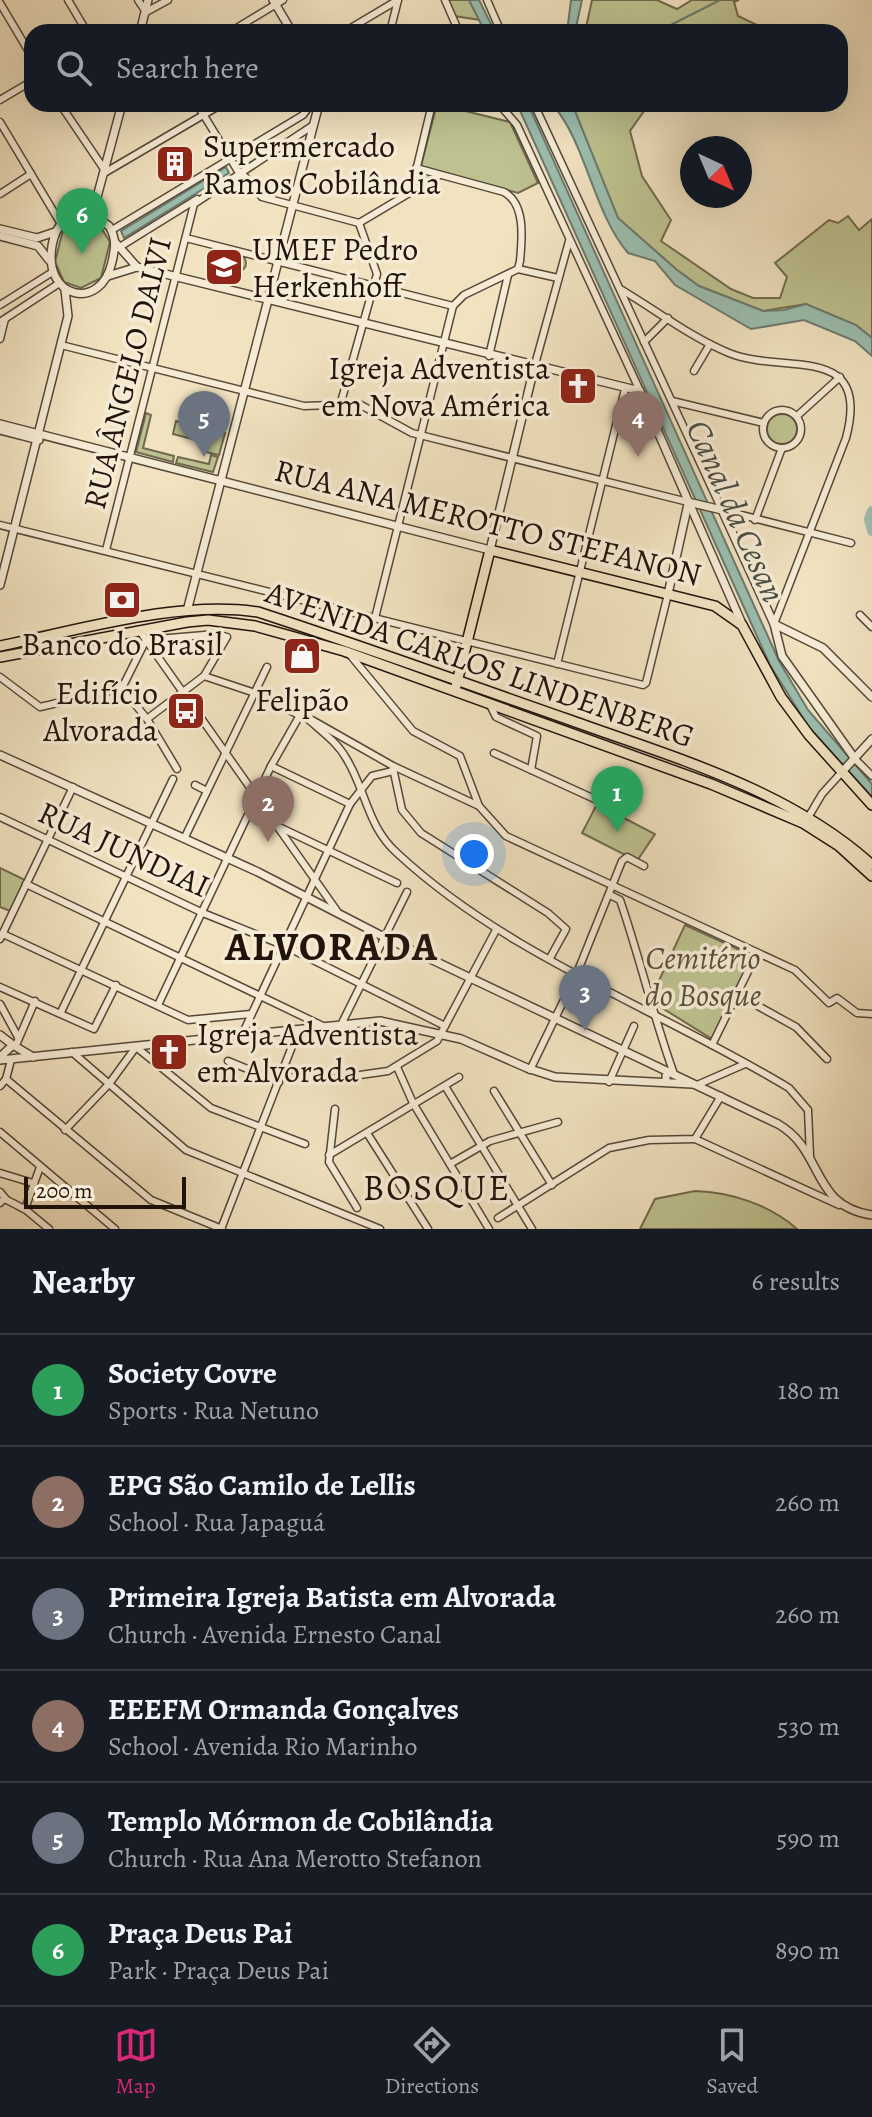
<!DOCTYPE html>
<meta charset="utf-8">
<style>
body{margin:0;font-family:Alegreya,serif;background:#242831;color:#f1f3f6}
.compass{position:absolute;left:680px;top:136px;width:72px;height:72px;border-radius:50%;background:#171b24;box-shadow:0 8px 32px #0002;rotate:136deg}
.scale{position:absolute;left:24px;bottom:20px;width:162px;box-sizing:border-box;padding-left:8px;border:4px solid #22130b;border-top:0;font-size:22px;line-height:28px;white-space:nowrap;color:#22130b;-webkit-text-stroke:6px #f6ecd6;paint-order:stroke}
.you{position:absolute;left:474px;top:854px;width:28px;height:28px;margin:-20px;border:6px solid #fff;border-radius:50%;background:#1a73e8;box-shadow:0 0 0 12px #1a73e833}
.badge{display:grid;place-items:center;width:52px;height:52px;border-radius:50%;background:#db2777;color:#fff;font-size:26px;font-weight:700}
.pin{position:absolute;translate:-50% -66px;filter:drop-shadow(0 2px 4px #0008)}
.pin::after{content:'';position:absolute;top:42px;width:28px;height:24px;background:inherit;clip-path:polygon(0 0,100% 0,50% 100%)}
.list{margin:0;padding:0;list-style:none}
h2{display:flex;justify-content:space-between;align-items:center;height:104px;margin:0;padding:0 32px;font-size:34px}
h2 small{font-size:26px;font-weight:400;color:#9ea1a6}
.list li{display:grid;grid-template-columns:52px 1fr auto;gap:24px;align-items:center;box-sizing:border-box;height:112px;padding:0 32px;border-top:2px solid #363941}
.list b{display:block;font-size:30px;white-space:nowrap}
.list p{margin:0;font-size:26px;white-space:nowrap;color:#9ea1a6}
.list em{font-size:26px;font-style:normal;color:#9ea1a6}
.icon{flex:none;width:44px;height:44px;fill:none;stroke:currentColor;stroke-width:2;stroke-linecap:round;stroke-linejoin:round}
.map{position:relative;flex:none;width:872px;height:1229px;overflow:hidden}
.search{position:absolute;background:#171b24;box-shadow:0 8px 32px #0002;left:24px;right:24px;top:24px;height:88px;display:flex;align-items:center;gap:20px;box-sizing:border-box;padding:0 28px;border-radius:24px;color:#9ea1a6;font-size:30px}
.sheet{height:776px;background:#171b24}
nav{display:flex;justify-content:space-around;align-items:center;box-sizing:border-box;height:112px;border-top:2px solid #363941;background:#171b24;font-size:22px;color:#9ea1a6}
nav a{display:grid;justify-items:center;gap:4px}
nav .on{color:#db2777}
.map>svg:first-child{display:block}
.green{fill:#bec290;stroke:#706a4e;stroke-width:2}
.water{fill:#9bbeb0;stroke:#6b7a6e;stroke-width:2}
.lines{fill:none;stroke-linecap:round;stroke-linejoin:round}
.stream{stroke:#6b7a6e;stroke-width:2}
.river{stroke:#9bbeb0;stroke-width:10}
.minor-casing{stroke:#564738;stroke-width:9}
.tertiary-casing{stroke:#564738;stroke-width:10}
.primary-casing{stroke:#22130b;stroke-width:12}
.minor{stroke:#f6ecd6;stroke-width:6}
.tertiary{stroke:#f6ecd6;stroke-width:7}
.primary{stroke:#f1e2c0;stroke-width:9}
.labels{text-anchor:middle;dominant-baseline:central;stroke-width:7;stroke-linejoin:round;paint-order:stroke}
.poi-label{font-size:32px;fill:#22130b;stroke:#f6ecd6;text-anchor:start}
.street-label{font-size:32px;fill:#22130b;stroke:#f6ecd6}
.park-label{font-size:32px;font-style:italic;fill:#59503a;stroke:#f6ecd6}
.water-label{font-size:34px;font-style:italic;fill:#4c4f45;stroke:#f6ecd6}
.quarter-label{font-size:36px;letter-spacing:2px;fill:#22130b;stroke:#f6ecd6}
.district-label{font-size:40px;font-weight:bold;letter-spacing:2px;fill:#22130b;stroke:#f6ecd6}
</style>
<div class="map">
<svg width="872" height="1229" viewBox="0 0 872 1229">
<rect width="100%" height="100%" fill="#f1e2c0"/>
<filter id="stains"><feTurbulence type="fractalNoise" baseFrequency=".0025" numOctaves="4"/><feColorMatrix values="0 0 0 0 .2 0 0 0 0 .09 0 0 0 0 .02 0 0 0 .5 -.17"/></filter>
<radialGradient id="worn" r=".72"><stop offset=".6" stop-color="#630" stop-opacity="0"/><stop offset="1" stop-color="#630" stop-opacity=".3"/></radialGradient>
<!-- green -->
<g class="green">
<path d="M447,0H469L480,20L454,16Z"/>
<path d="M592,0H657L677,9L692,0H739L734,2L738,16L772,32H585Z"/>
<path d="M437,104L510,122L538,183L518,193L421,166Z"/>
<path d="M572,104H649L630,131L642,176L671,220L661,241L731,289L753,298H780L787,277L775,263L829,220L838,223L848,216L859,230L872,219V338L856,325L806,304L763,311L699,286L677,270L618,218Z"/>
<path d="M81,219L98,223L110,242L101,278L81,288L64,282L55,262L63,230Z"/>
<circle cx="237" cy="263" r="9"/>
<path d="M146,413L151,415L143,448L174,456L173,462L136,452Z"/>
<circle cx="782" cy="429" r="15"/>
<path d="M176,421L199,427L196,440L173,434Z"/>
<path d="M212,430L225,433L219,455L206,452Z"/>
<path d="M211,455L218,457L213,472L176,463L178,457L209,464Z"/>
<path d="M597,804L655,834L637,861L582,833Z"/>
<path d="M0,868L25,880L10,911L0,907Z"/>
<path d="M685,925L751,955L752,960L712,1039L659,1006L655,989Z"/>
<path d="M695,1191C731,1192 770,1205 797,1229H640L655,1199Z"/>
</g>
<!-- water -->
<g class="water">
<path d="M469,0H479L495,32H485Z"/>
<path d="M571,0H582L575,32H567Z"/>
<path d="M517,104H528L779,661L808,710L872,784V797L808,726L770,665Z"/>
<path d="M552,104H572L618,218L677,270L699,286L763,311L784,310L806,304L856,325L872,338V356L855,341L804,320L751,329L675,285L655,261L628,253C594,214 585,140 552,104Z"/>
<path d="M226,167L229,173L124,238L121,231Z"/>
</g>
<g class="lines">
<!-- stream -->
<path class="stream" d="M657,32L720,0"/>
<!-- river -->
<path class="river" d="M872,511L869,519L872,531"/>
<defs>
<g id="minor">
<path d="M68,0L87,32"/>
<path d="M138,0L146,12L168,0"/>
<path d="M445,0L459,32"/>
<path d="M487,0L501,32"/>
<path d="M0,3L32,57"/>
<path d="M230,32L283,0"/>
<path d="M344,32L398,0"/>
<path d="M390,32L398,0"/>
<path d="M0,100L32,81"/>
<path d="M60,104L106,172L222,104"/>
<path d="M197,104L239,173"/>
<path d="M476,104L502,107"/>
<path d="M499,104L517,125L640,391"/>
<path d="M534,104L722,510L851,543"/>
<path d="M0,122L61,224"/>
<path d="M241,172L262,197L359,223"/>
<path d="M0,194L31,174"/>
<path d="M402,197L415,175L432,104"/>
<path d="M359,223L438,176"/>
<path d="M112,230L303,115L311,104"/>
<path d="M186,238L453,306"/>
<path d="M118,248L197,199"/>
<path d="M518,269L558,278"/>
<path d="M622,290C657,311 692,338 729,353C783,375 872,341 846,438L774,624"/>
<path d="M0,305L51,273"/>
<path d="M0,322L58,284"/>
<path d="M0,339L5,319"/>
<path d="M644,342L668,318"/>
<path d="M61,345L304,406L359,404L412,433L688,502"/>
<path d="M489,356L508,275"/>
<path d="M534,368L569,241"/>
<path d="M694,371L710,344"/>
<path d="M672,401L764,423"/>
<path d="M341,402L377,274L359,223"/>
<circle cx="782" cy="429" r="19"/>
<path d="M797,416L840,377"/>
<path d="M755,520L782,448"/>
<path d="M0,525L643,685L646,683L668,594"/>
<path d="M106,550L194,204L312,126"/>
<path d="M860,615L872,627"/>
<path d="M375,618L453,306L464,295L518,269L520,261C522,239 526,204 504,192L416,168"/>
<path d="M139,630L337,911"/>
<path d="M351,656L413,731L460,756L479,806L506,836L795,970L829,1003L837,998L857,1013L872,1014"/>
<path d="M557,664L625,389"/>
<path d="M204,676L255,693L301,716"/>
<path d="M0,677L40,707L122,688"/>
<path d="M122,688L146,640L216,634L227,637L204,676L147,719"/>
<path d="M122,688L147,719L177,769"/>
<path d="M490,705L496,717L537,736L531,770"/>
<path d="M308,719C321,731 337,742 346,758C366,790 367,826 397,853C509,957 659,1009 789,1088L808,1110L810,1156"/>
<path d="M312,720L393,766L479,806"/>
<path d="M494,753L599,801"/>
<path d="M855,759L872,776"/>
<path d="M271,766L350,804"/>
<path d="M393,768L402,810L421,833L548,913L566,929L550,958"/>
<path d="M195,785L207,791"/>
<path d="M809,816L822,794L841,773"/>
<path d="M0,817L203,913L285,946L445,1026"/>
<path d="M277,826L397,883"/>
<path d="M185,837L267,667"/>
<path d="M26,884L325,1027"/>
<path d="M610,895L620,900C640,958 653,1016 674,1074"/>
<path d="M3,934L188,1020L251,1014"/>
<path d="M0,939L73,787"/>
<path d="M0,987L94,1029L116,985"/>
<path d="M738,995L796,1027L827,1059"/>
<path d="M0,1004L18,1037"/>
<path d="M158,1005L271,766L300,715"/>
<path d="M61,1012L173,779"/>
<path d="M341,1025L407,892"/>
<path d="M241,1037L350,804L372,776L393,771"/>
<path d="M16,1045L35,1001"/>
<path d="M712,1045L757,953"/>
<path d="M72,1052L186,1150L380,1229"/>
<path d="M228,1061L279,1082"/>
<path d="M284,1066L308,1076"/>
<path d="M397,1067L413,1103L489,1229"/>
<path d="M530,1070L577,973L622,861L627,857L644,866"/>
<path d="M6,1079L151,1200L222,1229"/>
<path d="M332,1079L388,1071L437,1041L496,930"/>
<path d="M609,1082L634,1026"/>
<path d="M697,1085L745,1064"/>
<path d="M0,1086L6,1079L11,1060"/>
<path d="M445,1086L532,1229"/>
<path d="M494,1091L552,1185"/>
<path d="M335,1109L329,1162L357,1208"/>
<path d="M65,1130L109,1084L136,1047L211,1108L305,1144"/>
<path d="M0,1132L115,1229"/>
<path d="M367,1133L428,1229"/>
<path d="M695,1139L839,1205"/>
<path d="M329,1155L459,1077"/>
<path d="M450,1164L490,1141L558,1122"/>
<path d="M0,1173L33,1183"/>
<path d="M0,1192L5,1198L0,1203"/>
<path d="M5,1199L26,1210L49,1229"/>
<path d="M25,1209L40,1167"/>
<path d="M498,1218L609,1148L649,1140L695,1139L721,1096"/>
<path d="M221,1229L298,1031"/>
</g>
<g id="tertiary">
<path d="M273,0L292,32"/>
<path d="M140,32L148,0"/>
<path d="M91,214L109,226C117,239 115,249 112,262C101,312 43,299 52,246C54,235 57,227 66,219Z"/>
<path d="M101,218L97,197L122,104"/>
<path d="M0,229L37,238L55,232"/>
<path d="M0,236L38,246L49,260"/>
<path d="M115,242L137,267"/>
<path d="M108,276L137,267L640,391L743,626"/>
<path d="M0,424L490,550L534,368"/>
<path d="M0,430L39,440"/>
<path d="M688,502L722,510L774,624L782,656L855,759"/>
<path d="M0,585L68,316L65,290"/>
<path d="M668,594L688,504"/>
<path d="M187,611L319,104"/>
<path d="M774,624L823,648L872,697"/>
<path d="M0,755L258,872L382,936L778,1124C825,1151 810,1206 872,1215"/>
<path d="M841,773L872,739"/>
<path d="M0,1035L13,1045"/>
<path d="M0,1057L13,1045L33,1057"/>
<path d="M0,1060L380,1021L461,1039L527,1068L555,1077L692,1084"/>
<path d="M666,1079V1076"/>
</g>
<g id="primary">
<path d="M0,646C80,630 177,600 258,612C362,646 464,683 567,719C672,757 788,789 872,865"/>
<path d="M0,657L187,622L208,620L255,626L344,651L711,784L803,823L839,846L872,876"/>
<path d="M456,686L490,550L715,606L742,625L781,697L809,735L872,805"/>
</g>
</defs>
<!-- minor casing -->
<use href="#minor" class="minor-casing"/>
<!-- tertiary casing -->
<use href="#tertiary" class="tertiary-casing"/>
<!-- primary casing -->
<use href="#primary" class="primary-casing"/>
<!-- minor -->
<use href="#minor" class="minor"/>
<!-- tertiary -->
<use href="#tertiary" class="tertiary"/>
<!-- primary -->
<use href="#primary" class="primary"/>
</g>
<!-- icons -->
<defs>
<symbol id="building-square" viewBox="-11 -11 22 22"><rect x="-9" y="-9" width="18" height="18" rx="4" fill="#8f2418" stroke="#f6ecd6"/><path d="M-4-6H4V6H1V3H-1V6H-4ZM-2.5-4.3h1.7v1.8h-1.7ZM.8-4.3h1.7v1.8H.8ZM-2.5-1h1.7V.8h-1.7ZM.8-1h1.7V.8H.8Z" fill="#fff"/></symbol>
<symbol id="school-square" viewBox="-11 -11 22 22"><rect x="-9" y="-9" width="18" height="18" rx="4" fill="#8f2418" stroke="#f6ecd6"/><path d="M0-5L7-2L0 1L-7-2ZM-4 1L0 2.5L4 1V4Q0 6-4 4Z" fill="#fff"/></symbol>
<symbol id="church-square" viewBox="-11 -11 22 22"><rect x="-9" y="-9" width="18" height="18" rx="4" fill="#8f2418" stroke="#f6ecd6"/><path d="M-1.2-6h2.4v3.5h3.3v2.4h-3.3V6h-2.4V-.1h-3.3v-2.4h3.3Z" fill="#fff"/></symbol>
<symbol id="bank-square" viewBox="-11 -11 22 22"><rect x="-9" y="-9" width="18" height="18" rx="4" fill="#8f2418" stroke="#f6ecd6"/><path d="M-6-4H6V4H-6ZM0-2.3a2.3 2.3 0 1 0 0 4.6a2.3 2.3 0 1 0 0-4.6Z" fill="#fff"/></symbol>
<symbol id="shop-square" viewBox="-11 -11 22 22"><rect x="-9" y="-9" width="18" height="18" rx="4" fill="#8f2418" stroke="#f6ecd6"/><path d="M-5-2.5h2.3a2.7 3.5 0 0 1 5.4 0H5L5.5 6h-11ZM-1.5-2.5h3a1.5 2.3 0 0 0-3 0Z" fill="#fff"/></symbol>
<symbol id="bus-square" viewBox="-11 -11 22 22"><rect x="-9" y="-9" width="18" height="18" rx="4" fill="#8f2418" stroke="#f6ecd6"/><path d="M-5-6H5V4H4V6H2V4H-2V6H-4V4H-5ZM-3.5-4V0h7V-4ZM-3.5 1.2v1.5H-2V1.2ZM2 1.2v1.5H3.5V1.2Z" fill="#fff"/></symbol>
</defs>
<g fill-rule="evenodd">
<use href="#building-square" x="153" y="142" width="44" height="44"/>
<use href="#school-square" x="202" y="245" width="44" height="44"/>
<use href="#church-square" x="556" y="364" width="44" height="44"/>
<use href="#bank-square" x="100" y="578" width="44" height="44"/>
<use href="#shop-square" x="280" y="634" width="44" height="44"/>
<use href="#bus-square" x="164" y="689" width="44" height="44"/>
<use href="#church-square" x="147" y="1030" width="44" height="44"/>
</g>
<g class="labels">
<!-- poi labels -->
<g class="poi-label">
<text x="203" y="146">Supermercado<tspan x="203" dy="37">Ramos Cobilândia</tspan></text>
<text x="252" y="249">UMEF Pedro<tspan x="252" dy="37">Herkenhoff</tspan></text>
<text x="550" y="368" text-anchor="end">Igreja Adventista<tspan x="550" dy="37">em Nova América</tspan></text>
<text x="122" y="644" text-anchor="middle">Banco do Brasil</text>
<text x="158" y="693" text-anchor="end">Edifício<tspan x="158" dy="37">Alvorada</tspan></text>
<text x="302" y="700" text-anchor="middle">Felipão</text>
<text x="197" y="1034">Igreja Adventista<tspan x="197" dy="37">em Alvorada</tspan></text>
</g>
<!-- street labels -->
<g class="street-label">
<text transform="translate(127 373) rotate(-76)">RUA ÂNGELO DALVI</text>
<text transform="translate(488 522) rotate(14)">RUA ANA MEROTTO STEFANON</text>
<text transform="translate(480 664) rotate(19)">AVENIDA CARLOS LINDENBERG</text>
<text transform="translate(124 849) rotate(25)">RUA JUNDIAI</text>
</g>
<!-- park labels -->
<g class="park-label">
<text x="703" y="958">Cemitério<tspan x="703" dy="37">do Bosque</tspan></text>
</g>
<!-- water labels -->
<g class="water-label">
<text transform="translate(736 511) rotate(66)">Canal da Cesan</text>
</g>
<!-- quarter labels -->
<g class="quarter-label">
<text x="437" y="1187">BOSQUE</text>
</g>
<!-- district labels -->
<g class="district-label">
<text x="332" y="946">ALVORADA</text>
</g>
</g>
<rect width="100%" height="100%" filter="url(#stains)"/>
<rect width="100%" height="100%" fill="url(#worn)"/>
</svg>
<svg class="compass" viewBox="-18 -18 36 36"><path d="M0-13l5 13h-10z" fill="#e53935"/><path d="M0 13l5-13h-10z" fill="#9ea1a6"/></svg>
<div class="scale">200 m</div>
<div class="you"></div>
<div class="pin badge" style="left:617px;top:832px;background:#2e9e5b">1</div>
<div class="pin badge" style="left:268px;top:842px;background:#8d6e63">2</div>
<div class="pin badge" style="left:585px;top:1031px;background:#6b7280">3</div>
<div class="pin badge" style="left:638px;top:457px;background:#8d6e63">4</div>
<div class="pin badge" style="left:204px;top:457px;background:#6b7280">5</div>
<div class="pin badge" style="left:82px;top:254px;background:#2e9e5b">6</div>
<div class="search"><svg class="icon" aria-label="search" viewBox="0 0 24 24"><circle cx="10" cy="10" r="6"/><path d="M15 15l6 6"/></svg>Search here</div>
</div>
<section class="sheet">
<h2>Nearby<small>6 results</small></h2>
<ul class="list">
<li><span class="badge" style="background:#2e9e5b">1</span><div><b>Society Covre</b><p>Sports · Rua Netuno</p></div><em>180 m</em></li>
<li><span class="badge" style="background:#8d6e63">2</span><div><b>EPG São Camilo de Lellis</b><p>School · Rua Japaguá</p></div><em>260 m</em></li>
<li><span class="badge" style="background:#6b7280">3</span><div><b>Primeira Igreja Batista em Alvorada</b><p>Church · Avenida Ernesto Canal</p></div><em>260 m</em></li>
<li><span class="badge" style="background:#8d6e63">4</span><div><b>EEEFM Ormanda Gonçalves</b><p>School · Avenida Rio Marinho</p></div><em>530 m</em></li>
<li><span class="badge" style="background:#6b7280">5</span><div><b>Templo Mórmon de Cobilândia</b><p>Church · Rua Ana Merotto Stefanon</p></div><em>590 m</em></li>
<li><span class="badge" style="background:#2e9e5b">6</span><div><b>Praça Deus Pai</b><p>Park · Praça Deus Pai</p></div><em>890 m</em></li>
</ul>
</section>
<nav>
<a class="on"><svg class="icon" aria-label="map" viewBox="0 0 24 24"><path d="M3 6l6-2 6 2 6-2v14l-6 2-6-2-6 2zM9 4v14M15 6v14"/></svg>Map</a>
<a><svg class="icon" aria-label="directions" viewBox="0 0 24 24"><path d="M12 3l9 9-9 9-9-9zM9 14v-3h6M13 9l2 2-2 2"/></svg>Directions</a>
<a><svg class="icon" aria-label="saved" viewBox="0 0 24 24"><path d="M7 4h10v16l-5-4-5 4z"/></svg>Saved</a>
</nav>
